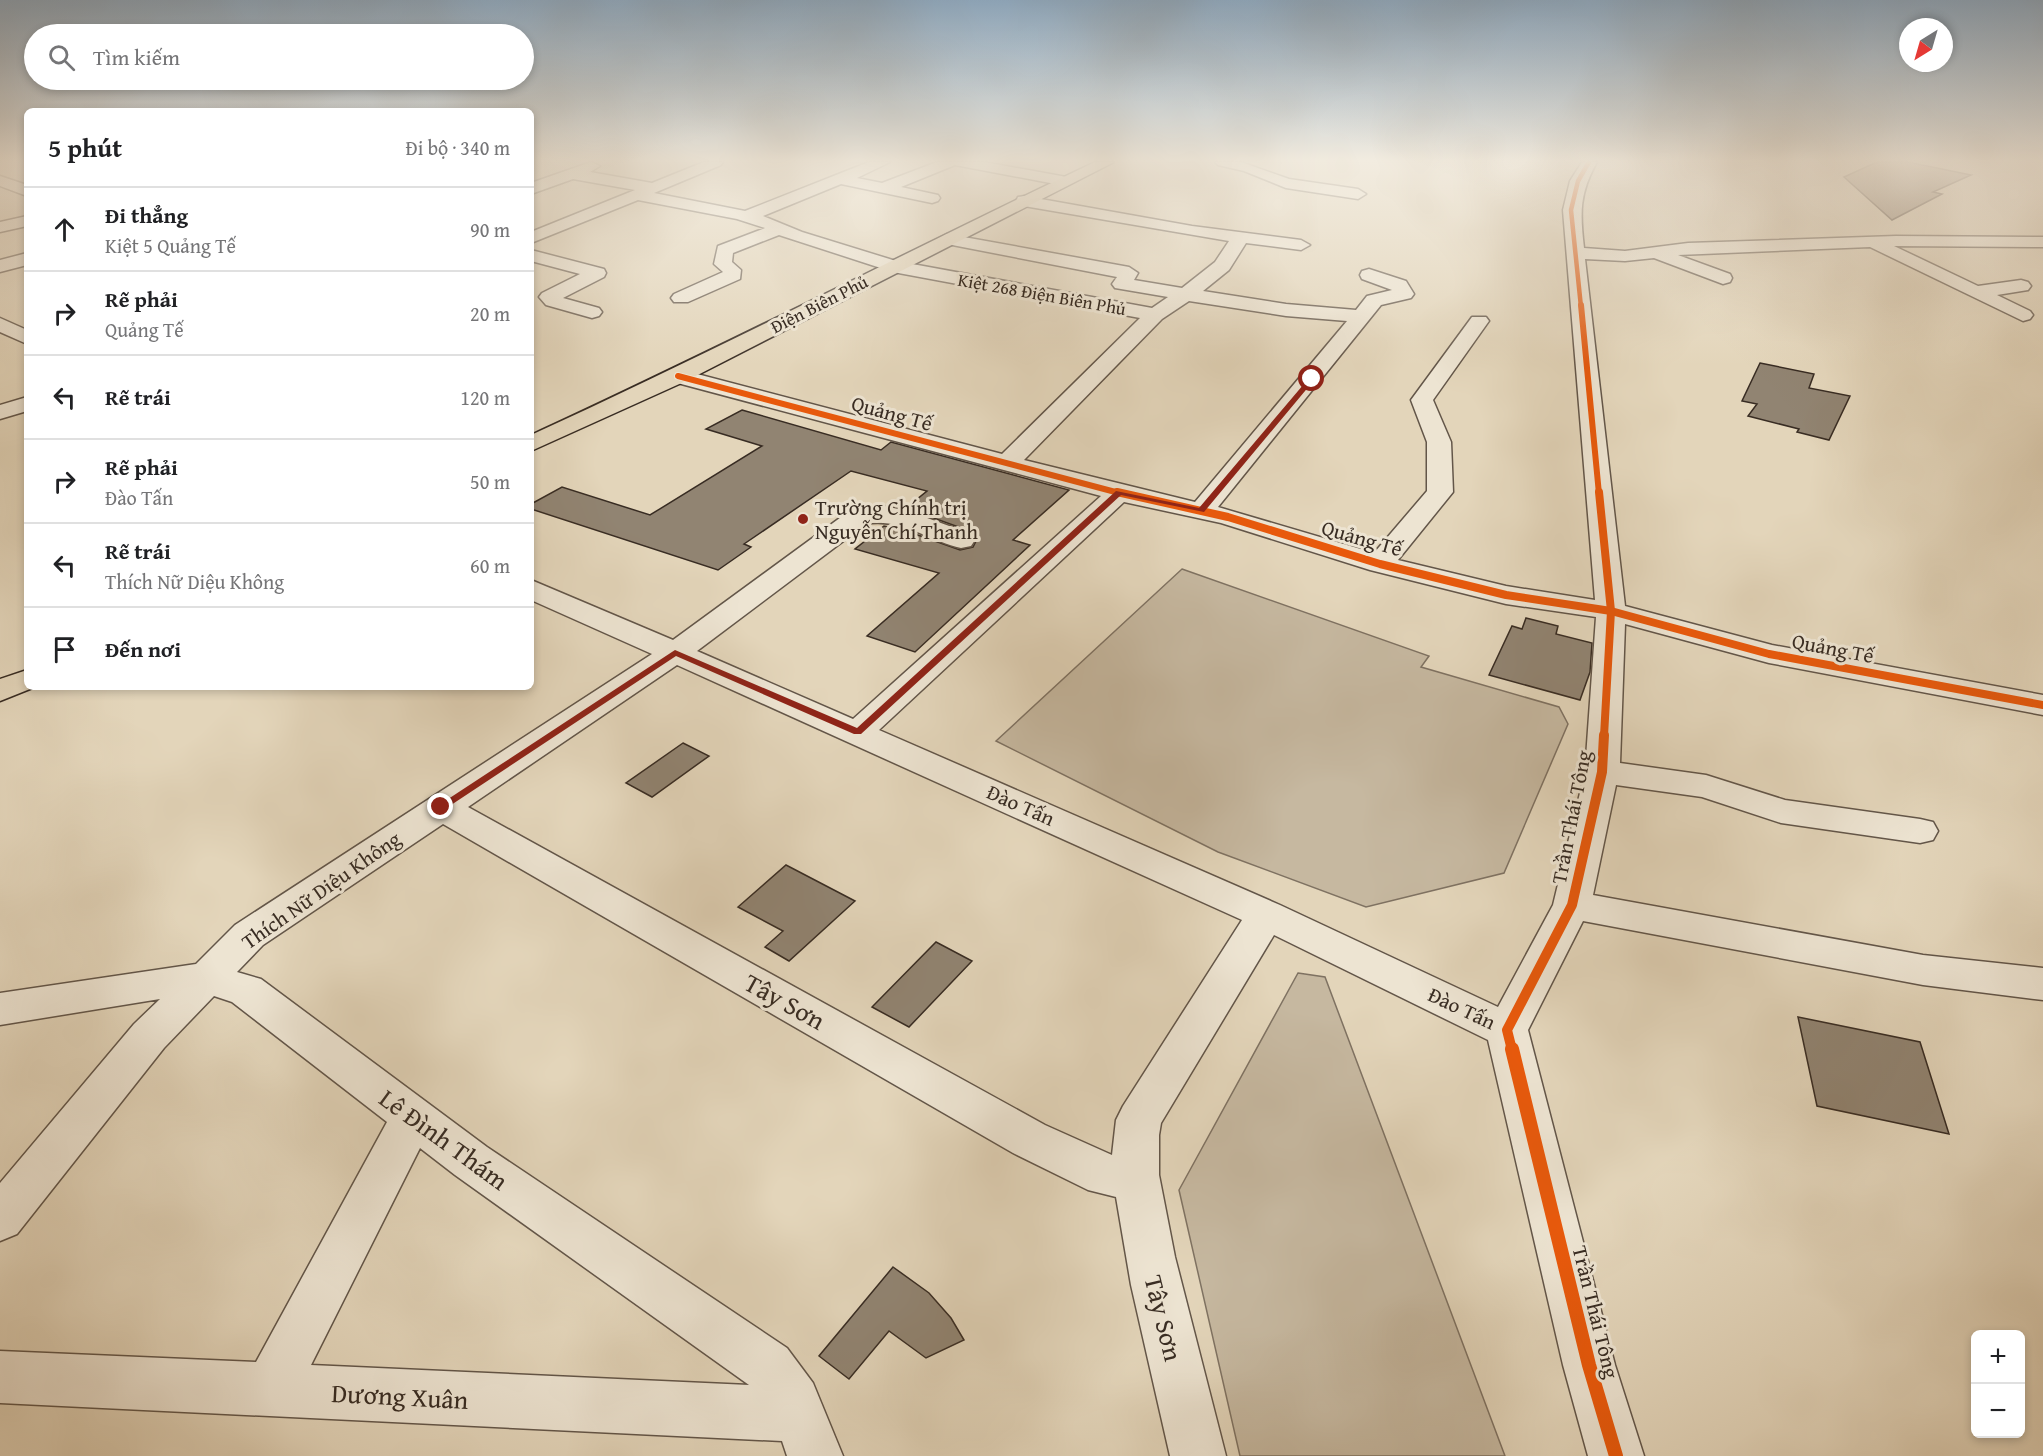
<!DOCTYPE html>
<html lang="vi">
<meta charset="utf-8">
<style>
body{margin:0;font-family:"Gentium Book Plus",serif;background:#f6f6f6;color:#202124}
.controls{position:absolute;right:18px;bottom:18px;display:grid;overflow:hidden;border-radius:9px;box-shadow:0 3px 9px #0003}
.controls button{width:54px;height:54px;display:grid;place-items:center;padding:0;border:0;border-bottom:2px solid #e0e0e0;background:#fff;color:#202124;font:30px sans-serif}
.compass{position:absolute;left:1899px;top:18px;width:54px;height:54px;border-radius:50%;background:#fff;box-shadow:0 3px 9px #0003;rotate:217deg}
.stop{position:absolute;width:18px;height:18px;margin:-14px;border:4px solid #8f2418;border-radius:50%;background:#fff}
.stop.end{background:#8f2418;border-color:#fff;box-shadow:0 2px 6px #0008}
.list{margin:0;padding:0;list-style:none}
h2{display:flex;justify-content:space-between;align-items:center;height:78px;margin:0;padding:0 24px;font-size:26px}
h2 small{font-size:20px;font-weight:400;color:#757577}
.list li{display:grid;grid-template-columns:39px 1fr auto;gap:18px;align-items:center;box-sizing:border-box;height:84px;padding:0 24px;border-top:2px solid #e0e0e0}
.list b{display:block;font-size:22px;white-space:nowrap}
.list p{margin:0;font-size:20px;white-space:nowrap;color:#757577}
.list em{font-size:20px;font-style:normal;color:#757577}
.icon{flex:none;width:33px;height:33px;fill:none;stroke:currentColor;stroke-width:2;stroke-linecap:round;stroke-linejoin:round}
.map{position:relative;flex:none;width:2043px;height:1456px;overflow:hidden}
.search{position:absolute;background:#fff;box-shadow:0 3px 9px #0003;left:24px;top:24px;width:510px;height:66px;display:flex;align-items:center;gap:15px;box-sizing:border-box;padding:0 21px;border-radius:33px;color:#757577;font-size:22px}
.panel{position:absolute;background:#fff;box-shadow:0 3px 9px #0003;left:24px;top:108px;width:510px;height:582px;border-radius:9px}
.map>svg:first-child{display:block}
.green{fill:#c6b8a0;stroke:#7f7262;stroke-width:1.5}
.building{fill:#918472;stroke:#382c23;stroke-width:1.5}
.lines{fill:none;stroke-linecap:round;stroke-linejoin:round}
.minor-casing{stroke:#635649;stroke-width:3}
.major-casing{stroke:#382c23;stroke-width:3}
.minor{fill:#ede4d2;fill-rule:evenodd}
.major{fill:#e3d5ba;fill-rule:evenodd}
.cycleway-far4-casing{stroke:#ede4d2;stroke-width:7}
.cycleway-far3-casing{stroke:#ede4d2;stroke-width:8}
.cycleway-far2-casing{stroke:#ede4d2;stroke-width:11}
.cycleway-far1-casing{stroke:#ede4d2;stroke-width:14}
.cycleway-casing{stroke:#ede4d2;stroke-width:17}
.cycleway-far4{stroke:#e8590c;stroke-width:4.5}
.cycleway-far3{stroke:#e8590c;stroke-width:6}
.cycleway-far2{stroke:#e8590c;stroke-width:8}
.cycleway-far1{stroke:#e8590c;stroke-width:10}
.cycleway{stroke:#e8590c;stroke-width:14}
.route{fill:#8f2418}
.poi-dot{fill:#8f2418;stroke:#ede4d2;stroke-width:2}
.labels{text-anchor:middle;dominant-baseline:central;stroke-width:6;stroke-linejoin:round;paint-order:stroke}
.far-street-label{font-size:18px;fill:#382c23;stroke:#ede4d2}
.street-label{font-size:21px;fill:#382c23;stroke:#ede4d2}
.poi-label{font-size:21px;fill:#382c23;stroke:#ede4d2;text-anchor:start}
.near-street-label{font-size:26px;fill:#382c23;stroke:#ede4d2}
</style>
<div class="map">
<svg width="2043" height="1456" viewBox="0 0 2043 1456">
<rect width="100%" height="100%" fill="#e3d5ba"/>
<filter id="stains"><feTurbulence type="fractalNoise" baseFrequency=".00333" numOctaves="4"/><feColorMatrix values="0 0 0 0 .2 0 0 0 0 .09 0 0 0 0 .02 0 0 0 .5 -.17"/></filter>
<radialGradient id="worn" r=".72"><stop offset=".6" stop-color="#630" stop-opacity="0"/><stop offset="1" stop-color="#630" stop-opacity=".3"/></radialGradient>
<!-- green -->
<g class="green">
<path d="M1182,569L1429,656L1421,667L1559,707L1568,724L1504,873L1366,907L1218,852L996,741Z"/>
<path d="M1298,973L1325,977L1505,1456H1240L1179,1190Z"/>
</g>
<!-- building -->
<g class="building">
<path d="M1877,162H1908L1971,175L1933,192L1942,194L1892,220L1844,177Z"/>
<path d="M1760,363L1814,374L1809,388L1850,396L1829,440L1797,432L1799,429L1748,416L1757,404L1742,401Z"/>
<path d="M742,410L881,450L891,442L1069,490L1013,540L1030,545L915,652L867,636L939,573L855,549L884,526L901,529L960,550L973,547L977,539L972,532L906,508L927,491L851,471L744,544L751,547L718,570L531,509V504L562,487L650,515L762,446L706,429Z"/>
<path d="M1526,618L1558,626L1556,634L1592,643L1590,672L1580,700L1489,675L1512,626L1522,629Z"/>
<path d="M683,743L709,756L652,797L626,783Z"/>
<path d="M786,865L855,901L789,961L765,947L783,931L738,907Z"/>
<path d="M936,942L972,961L909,1027L872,1007Z"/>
<path d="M1798,1017L1920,1042L1949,1134L1817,1106Z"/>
<path d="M893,1267L929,1293L951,1318L964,1340L926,1358L889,1331L849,1379L819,1356Z"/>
</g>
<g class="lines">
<defs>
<g id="minor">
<path d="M591,162L600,166L590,172L652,183L704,162H723L721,165L654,193L745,211L869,162H890L857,178L882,183L937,162H984L1072,178L1074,181L1066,186L955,165L901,187L938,195L940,198L938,201L932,203L841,184L763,216L802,232L896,261L1152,308L1168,297L1115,288L1112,284L1117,277L947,244L938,239L947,234L1129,267L1138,273L1134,280L1182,288L1215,262L1229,241L1018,205L1016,201L1018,197L1024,196L1192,226L1301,240L1310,245L1301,250L1246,243L1229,270L1203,291L1286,304L1356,310L1367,296L1392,290L1362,279L1360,275L1362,271L1369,269L1406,281L1414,294L1411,298L1381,305L1218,507L1374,553L1427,491V442L1411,400L1472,317H1486L1489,321L1433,400L1451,442L1453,492L1398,560L1506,586L1595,600L1563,210L1570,181L1582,162H1597C1579,194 1580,213 1584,248L1625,251L1688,243L1896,236L2043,237V247L1894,246L1978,286L2021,280L2028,282L2031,286L2028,290L1997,295L2030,311L2033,315L2030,319L2023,321L1870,247L1678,255L1730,274L1732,278L1730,282L1723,284L1654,258L1625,261L1585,259L1625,606L1772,645L2043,695V715L1769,663L1625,624L1620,763L1706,775L1785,800L1920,819L1933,822L1938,831L1933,840L1920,843L1781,823L1702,797L1616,785L1593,895L1923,955L2043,968V1000L1923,985L1583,921L1528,1030L1615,1365L1644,1456H1588L1563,1365L1488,1040L1274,935L1161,1123L1159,1135V1175L1175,1257L1226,1456H1170L1131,1285L1116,1197L1088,1190L1013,1153L443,824L263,945L237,972L261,979L487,1147L787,1348L813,1383L843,1456H787L782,1441L0,1403V1351L256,1362L387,1122L232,1002L214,996L164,1048L17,1234L0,1241V1183L134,1024L160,999L0,1025V993L196,964L235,925L652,654L531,600V580L673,640L848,512L879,505L908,511L971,534L975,540L971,546L961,548C930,541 898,517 866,524L697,651L853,719L1101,496L670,381L667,376L670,371L678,369L1002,454L1140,318L893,272L779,235L733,253L732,262L741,270L740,279L688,302H674L671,298L674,294L723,272L714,264L718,246L765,228L737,219L638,200L531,243V232L635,190L573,179L531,194V183ZM1189,301L1286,316L1347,321L1195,502L1024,460L1162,319ZM1124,502L1221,523L1370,570L1506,604L1596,617L1585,772L1553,905L1498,1007L1280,905L879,730ZM677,665L1242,920L1123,1106L1116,1120L1112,1155L1045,1125L468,807ZM420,1148L455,1175L749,1385L311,1365Z"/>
<path d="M1215,162H1241L1289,179L1358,189L1366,194L1358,199L1286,188L1244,171L1218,165Z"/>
<path d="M0,176L27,185V196L0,186Z"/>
<path d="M27,216V226L0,232V222Z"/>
<path d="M531,250L604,269L606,273L604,277L563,298L599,308L602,312L599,316L592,318L546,305L539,297L542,293L580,274L531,261Z"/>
<path d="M27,253V265L0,272V260Z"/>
<path d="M0,318L27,330V344L0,332Z"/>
<path d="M27,397V411L0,419V405Z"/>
</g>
<g id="major">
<path d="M1095,162H1114L686,381L531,451V435C721,348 906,252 1095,162Z"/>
<path d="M27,670V687H35L0,701V679Z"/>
</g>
</defs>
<!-- minor casing -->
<use href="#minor" class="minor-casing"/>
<!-- major casing -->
<use href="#major" class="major-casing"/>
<!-- minor -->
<use href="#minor" class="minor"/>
<!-- major -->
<use href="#major" class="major"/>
<defs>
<path id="cycleway-far4" d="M1581,307L1571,210L1578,181L1589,162"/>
<g id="cycleway-far3">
<path d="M1581,305L1599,494"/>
<path d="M678,376L1123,494"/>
</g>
<g id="cycleway-far2">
<path d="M1117,492L1228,517L1380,564L1506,595L1611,611L1769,654L2043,705"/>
<path d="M1599,492L1611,611L1604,736"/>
</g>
<path id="cycleway-far1" d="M1512,1050L1507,1030L1572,905L1602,772L1604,735"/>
<path id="cycleway" d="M1512,1049L1589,1365L1616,1456"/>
</defs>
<!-- cycleway-far4 casing -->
<use href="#cycleway-far4" class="cycleway-far4-casing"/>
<!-- cycleway-far3 casing -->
<use href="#cycleway-far3" class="cycleway-far3-casing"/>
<!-- cycleway-far2 casing -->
<use href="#cycleway-far2" class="cycleway-far2-casing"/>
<!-- cycleway-far1 casing -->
<use href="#cycleway-far1" class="cycleway-far1-casing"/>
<!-- cycleway casing -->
<use href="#cycleway" class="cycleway-casing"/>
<!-- cycleway-far4 -->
<use href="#cycleway-far4" class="cycleway-far4"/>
<!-- cycleway-far3 -->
<use href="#cycleway-far3" class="cycleway-far3"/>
<!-- cycleway-far2 -->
<use href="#cycleway-far2" class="cycleway-far2"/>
<!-- cycleway-far1 -->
<use href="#cycleway-far1" class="cycleway-far1"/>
<!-- cycleway -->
<use href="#cycleway" class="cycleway"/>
</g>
<!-- sky -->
<linearGradient id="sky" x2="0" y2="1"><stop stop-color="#8faac1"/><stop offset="0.44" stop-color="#f2ece0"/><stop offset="1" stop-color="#f2ece0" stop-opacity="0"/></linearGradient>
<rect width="2043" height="365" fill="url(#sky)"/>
<!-- route -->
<path class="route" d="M1309,378L1315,379L1204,512L1121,495L861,734H854L676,656L445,809L436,807L675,650L857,728L1116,491L1199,508Z"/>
<!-- markers -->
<circle class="poi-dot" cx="803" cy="519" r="6"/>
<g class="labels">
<!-- far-street labels -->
<g class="far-street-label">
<text transform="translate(1042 294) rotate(10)">Kiệt 268 Điện Biên Phủ</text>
<text transform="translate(819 304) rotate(-27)">Điện Biên Phủ</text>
</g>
<!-- street labels -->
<g class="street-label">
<text transform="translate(892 413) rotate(15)">Quảng Tế</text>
<text transform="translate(1362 538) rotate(16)">Quảng Tế</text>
<text transform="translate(1833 648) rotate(11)">Quảng Tế</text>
<text transform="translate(1021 805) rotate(24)">Đào Tấn</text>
<text transform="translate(1571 817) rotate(-79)">Trần Thái Tông</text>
<text transform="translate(321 890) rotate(-35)">Thích Nữ Diệu Không</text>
<text transform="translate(1462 1008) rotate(25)">Đào Tấn</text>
<text transform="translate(1596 1312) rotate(76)">Trần Thái Tông</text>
</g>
<!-- poi labels -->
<g class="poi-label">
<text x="815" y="507">Trường Chính trị<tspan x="815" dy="24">Nguyễn Chí Thanh</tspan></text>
</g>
<!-- near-street labels -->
<g class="near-street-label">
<text transform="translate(785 1001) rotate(29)">Tây Sơn</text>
<text transform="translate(444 1139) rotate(36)">Lê Đình Thám</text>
<text transform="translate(1164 1318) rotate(76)">Tây Sơn</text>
<text transform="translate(400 1396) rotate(3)">Dương Xuân</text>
</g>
</g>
<rect width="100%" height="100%" filter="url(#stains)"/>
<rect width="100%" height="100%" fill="url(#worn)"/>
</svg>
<div class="controls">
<button>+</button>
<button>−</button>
</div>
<svg class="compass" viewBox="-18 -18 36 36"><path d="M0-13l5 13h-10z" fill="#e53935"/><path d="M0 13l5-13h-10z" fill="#757577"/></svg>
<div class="stop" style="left:1312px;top:379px"></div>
<div class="stop end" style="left:441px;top:807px"></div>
<div class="search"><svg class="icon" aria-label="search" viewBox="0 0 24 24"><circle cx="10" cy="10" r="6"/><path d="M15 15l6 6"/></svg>Tìm kiếm</div>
<section class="panel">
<h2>5 phút<small>Đi bộ · 340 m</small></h2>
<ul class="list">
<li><svg class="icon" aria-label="ahead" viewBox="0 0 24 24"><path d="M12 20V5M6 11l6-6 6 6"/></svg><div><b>Đi thẳng</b><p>Kiệt 5 Quảng Tế</p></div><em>90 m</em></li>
<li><svg class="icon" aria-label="right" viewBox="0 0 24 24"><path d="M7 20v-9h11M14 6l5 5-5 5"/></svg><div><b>Rẽ phải</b><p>Quảng Tế</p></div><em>20 m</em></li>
<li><svg class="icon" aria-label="left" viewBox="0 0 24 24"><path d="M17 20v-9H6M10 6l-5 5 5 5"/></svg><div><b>Rẽ trái</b></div><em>120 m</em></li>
<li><svg class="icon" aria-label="right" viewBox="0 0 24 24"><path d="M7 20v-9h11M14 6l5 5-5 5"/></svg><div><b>Rẽ phải</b><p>Đào Tấn</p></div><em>50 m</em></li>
<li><svg class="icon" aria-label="left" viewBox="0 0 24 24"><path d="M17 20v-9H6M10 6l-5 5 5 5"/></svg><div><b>Rẽ trái</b><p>Thích Nữ Diệu Không</p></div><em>60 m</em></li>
<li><svg class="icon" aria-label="arrive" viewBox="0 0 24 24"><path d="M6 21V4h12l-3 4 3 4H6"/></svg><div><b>Đến nơi</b></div></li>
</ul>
</section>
</div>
